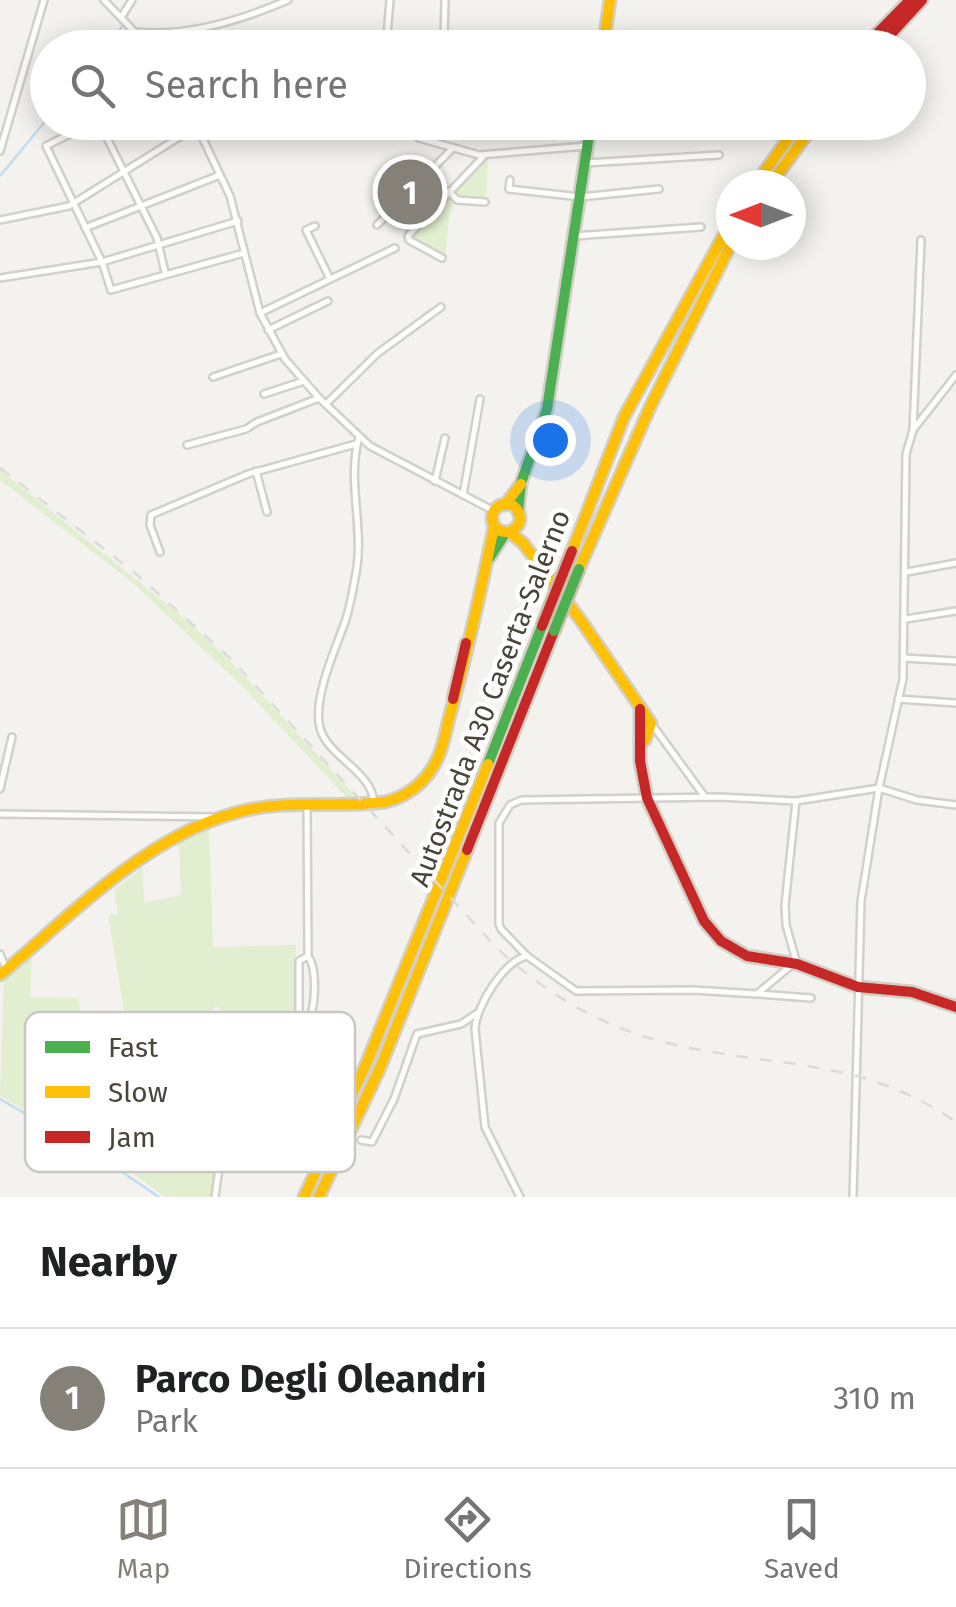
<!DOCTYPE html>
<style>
body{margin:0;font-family:"Fira Sans",sans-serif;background:#f6f6f6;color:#202124}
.compass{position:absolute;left:716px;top:170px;width:90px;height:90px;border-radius:50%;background:#fff;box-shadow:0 5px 25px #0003;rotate:270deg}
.you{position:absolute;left:550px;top:440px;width:35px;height:35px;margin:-25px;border:8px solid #fff;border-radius:50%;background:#1a73e8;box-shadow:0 0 0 15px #1a73e833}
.badge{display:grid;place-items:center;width:65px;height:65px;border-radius:50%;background:#868178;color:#fff;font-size:32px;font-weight:700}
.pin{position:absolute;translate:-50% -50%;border:5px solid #fff;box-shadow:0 2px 10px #0006}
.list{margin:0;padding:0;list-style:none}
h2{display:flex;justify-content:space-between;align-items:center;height:130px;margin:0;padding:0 40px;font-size:42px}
h2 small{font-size:32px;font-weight:400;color:#757577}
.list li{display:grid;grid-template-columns:65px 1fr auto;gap:30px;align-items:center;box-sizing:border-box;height:140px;padding:0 40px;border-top:2px solid #e0e0e0}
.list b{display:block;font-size:38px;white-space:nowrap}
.list p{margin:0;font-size:32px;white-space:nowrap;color:#757577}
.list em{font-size:32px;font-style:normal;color:#757577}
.icon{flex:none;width:55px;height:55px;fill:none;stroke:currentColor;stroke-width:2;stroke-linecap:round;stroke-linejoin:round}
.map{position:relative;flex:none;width:956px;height:1197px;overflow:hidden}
.search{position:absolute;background:#fff;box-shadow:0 5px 25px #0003;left:30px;right:30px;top:30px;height:110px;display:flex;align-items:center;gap:25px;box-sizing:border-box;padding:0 35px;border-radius:55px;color:#757577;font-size:38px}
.sheet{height:270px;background:#fff}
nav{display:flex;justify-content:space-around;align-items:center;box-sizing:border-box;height:140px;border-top:2px solid #e0e0e0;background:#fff;font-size:28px;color:#757577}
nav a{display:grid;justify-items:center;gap:5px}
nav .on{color:#868178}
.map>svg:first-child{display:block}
.green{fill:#e1eecf}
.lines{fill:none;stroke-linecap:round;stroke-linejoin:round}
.stream{stroke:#c0ddf1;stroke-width:2.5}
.street-casing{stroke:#d2d0cb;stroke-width:10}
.fast-casing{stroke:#d3cfc5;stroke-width:15}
.slow-casing{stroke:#d3cfc5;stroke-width:15}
.jam-casing{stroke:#d3cfc5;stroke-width:15}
.street{stroke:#fdfdfc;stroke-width:5}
.fast{stroke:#4caf50;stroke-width:10}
.slow{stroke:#ffc107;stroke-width:10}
.jam{stroke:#c62828;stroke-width:10}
.rail{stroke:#dbdbda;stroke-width:2.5;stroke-dasharray:12 12;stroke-linecap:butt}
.fast-bridge-casing{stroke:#ccbfa9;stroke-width:15;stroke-linecap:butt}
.jam-bridge-casing{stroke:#ccbfa9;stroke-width:15;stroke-linecap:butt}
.fast-bridge{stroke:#4caf50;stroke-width:10}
.jam-bridge{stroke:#c62828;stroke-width:10}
.labels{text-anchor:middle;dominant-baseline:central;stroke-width:9;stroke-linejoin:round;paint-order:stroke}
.street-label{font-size:28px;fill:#4b4439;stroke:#fff}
.key{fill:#fff;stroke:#c9c7c4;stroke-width:2.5}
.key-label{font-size:28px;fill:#4b4439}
</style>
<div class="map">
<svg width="956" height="1197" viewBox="0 0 956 1197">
<rect width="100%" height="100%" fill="#f4f2ee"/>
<!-- green -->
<g class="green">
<path d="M488,159L486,199L459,198L455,191Z"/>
<path d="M451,195L453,207L450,208L445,257L410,236Z"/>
<path d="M0,470L184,618L231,662L360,801H350L244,688L133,583L0,480Z"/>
<path d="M205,829L209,831L213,947L296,945L295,1027L250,1029L215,1006L189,1087L233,1090L223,1113L212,1197H165L115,1161L0,1096L4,975L32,953L30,997L78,998L90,1068L135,1074L108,916L118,914L114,890L143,867L144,903L181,895L179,841Z"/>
</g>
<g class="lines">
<!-- stream -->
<g class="stream">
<path d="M105,48L124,24"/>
<path d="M0,176L48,118"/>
<path d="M0,1099L94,1153L159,1197"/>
</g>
<defs>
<g id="street">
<path d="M104,0L150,48"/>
<path d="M122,16L132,0"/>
<path d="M139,32C187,37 244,19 288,0"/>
<path d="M444,39L445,0"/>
<path d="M386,48L390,0"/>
<path d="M94,122L46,146L102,262L111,290L244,253"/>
<path d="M99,122L157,238L165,272"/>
<path d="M195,122L230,196L260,313L285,359L319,398L370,446L494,511"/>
<path d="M524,124L561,122"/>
<path d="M419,138L479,155L587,146"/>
<path d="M0,151L44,0"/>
<path d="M585,163L719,155"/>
<path d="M510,180L509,189L580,197L659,189"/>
<path d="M449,191L457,200L485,202"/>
<path d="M410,192L431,212"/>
<path d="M0,220L69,206L197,126"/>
<path d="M377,225L452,149"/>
<path d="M315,226L306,230L330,279"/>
<path d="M85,228L220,175"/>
<path d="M574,236L701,227"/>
<path d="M442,258L409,240L408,236L483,157"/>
<path d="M0,278L102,262L238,221"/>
<path d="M260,313L395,248"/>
<path d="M268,330L328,301"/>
<path d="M213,377L281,354"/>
<path d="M264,394L304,381"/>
<path d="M326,404L378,353L441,307"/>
<path d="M913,430L921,240"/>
<path d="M359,437C347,479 363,524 357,567C354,585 351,602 346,619C336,648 315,693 319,723C323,756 372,769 374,803"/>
<path d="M187,445L246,429L257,422L319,398"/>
<path d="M256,471L267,512"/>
<path d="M435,481L445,438"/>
<path d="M463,495L480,399"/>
<path d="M160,552L150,525L151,515L248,474L356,444"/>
<path d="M907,572L956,563"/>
<path d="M906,619L956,611"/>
<path d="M904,658L956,661"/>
<path d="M898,699L956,703"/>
<path d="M641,730L651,723L705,797"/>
<path d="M0,789L12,737"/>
<path d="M796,801L785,905L786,925L797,964"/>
<path d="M0,814L217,817"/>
<path d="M0,954L6,969"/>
<path d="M527,956L501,929L499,924V823L510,805L521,800L718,797L796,801L879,788L917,800L956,805"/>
<path d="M760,994L811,998"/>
<path d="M305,1028C316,1012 318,970 308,956"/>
<path d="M361,1140L372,1142L394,1099L417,1034L461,1024L476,1014"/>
<path d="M215,1197L228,1103L236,1091L276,1080L304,1029L299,1022V961L308,956L307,804"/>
<path d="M520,1197L485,1127L475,1029C476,1006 504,961 527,956L576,991L693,990L757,994L794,963"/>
<path d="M853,1197L861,901L879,788L903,679L906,454L913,430L956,375"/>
</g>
<g id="fast">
<path d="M518,512L521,483L547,409L591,122"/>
<path d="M490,557L506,532"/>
<path d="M488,764L542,626"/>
</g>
<g id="slow">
<path d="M603,48L610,0"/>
<path d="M755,185L800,122"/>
<path d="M770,185L816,122"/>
<circle cx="506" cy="518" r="14"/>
<path d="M505,505L521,484"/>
<path d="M509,532L523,543L582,622L651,723L645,740L640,743"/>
<path d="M572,551L624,417L731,222"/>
<path d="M579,569L651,405L731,244"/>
<path d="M0,975C73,914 150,831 247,810C292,800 339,808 385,802C405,797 422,785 433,767C443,751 445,733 450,715C467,653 481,591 494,527"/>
<path d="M304,1197L367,1062L488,764"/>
<path d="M319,1197L380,1068L467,850"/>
</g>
<g id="jam">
<path d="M863,48L910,0"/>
<path d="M878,48L922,0"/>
<path d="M453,699L466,643"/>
<path d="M640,709V761L647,798L704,921L721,941L747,956L797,964L858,987L912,992L956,1007"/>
<path d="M467,850L554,631"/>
</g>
</defs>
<!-- street casing -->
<use href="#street" class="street-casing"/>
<!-- fast casing -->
<use href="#fast" class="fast-casing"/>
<!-- slow casing -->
<use href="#slow" class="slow-casing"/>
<!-- jam casing -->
<use href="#jam" class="jam-casing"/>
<!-- street -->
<use href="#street" class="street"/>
<!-- fast -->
<use href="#fast" class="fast"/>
<!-- slow -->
<use href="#slow" class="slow"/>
<!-- jam -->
<use href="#jam" class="jam"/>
<!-- rail -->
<path class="rail" d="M0,468L135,573L231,659L494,945C543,993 605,1029 672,1044C778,1069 860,1056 956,1122"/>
<defs>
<path id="fast-bridge" d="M554,631L579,569"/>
<path id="jam-bridge" d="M542,626L572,551"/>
</defs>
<!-- fast-bridge casing -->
<use href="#fast-bridge" class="fast-bridge-casing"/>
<!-- jam-bridge casing -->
<use href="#jam-bridge" class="jam-bridge-casing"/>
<!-- fast-bridge -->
<use href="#fast-bridge" class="fast-bridge"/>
<!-- jam-bridge -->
<use href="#jam-bridge" class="jam-bridge"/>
</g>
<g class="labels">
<!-- street labels -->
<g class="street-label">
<text transform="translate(490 698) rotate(-69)">Autostrada A30 Caserta-Salerno</text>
</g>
</g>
<!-- legend -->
<rect x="25" y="1012" width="330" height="160" rx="15" class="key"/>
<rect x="45" y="1041" width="45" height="12" fill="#4caf50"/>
<rect x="45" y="1086" width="45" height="12" fill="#ffc107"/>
<rect x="45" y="1131" width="45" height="12" fill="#c62828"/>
<g class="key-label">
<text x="108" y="1057">Fast</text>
<text x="108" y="1102">Slow</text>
<text x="108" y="1147">Jam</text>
</g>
</svg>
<svg class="compass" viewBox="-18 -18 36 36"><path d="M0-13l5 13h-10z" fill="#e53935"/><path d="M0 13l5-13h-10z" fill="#757577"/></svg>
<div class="you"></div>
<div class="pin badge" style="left:410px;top:192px">1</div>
<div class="search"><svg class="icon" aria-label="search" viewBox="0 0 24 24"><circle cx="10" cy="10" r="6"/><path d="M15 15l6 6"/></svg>Search here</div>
</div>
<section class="sheet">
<h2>Nearby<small></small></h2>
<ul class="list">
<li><span class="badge">1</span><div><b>Parco Degli Oleandri</b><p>Park</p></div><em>310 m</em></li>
</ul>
</section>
<nav>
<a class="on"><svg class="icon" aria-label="map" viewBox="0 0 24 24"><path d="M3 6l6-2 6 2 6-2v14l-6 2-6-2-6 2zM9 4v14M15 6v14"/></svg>Map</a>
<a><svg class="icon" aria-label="directions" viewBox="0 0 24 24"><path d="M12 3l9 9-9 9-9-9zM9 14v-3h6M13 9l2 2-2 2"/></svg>Directions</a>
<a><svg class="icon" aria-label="saved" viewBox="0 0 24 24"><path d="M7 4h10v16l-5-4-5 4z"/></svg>Saved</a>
</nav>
